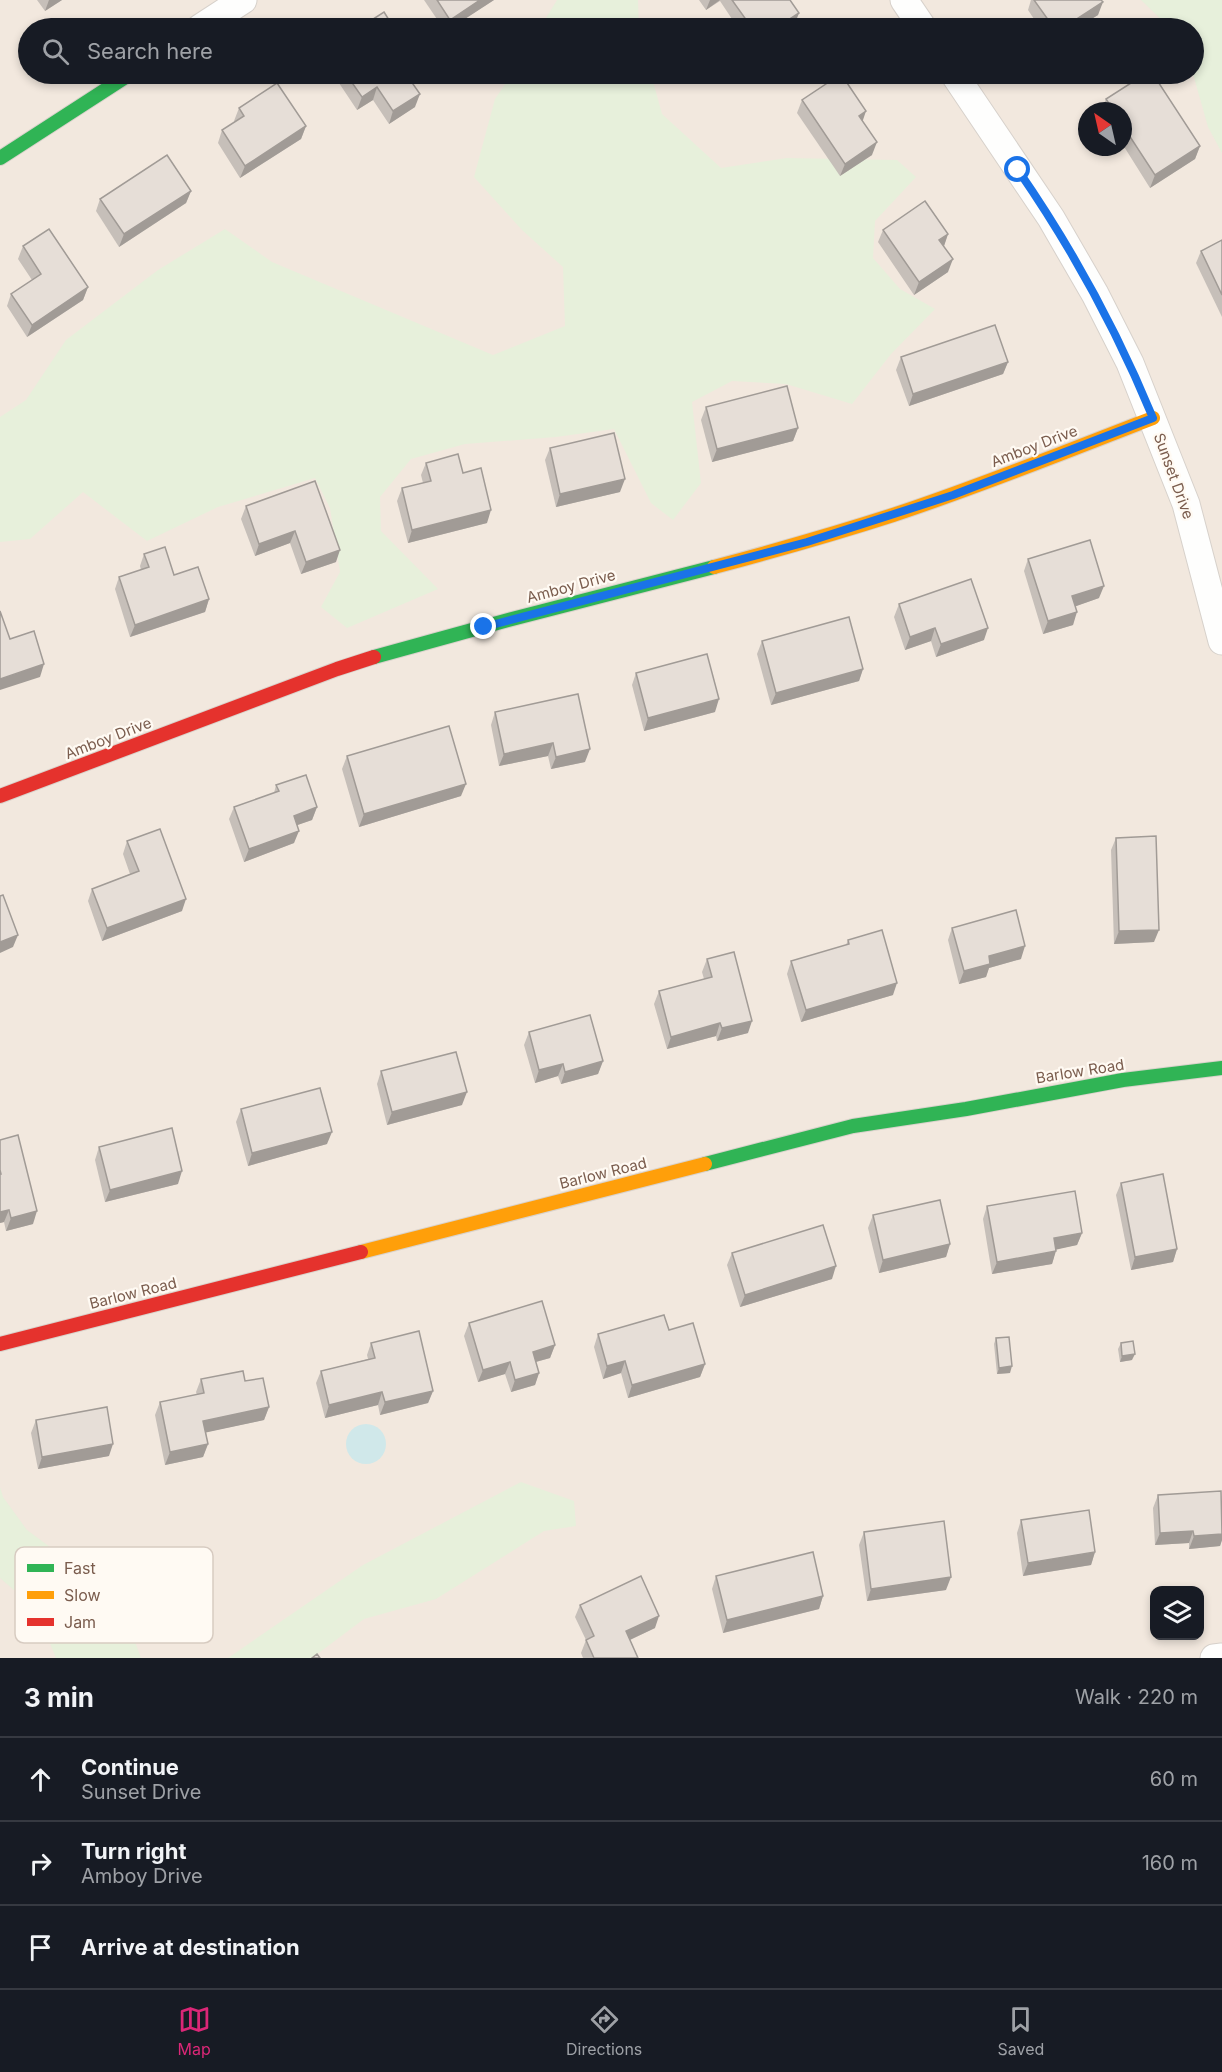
<!DOCTYPE html>
<meta charset="utf-8">
<style>
body{margin:0;font-family:Inter,sans-serif;background:#242831;color:#f1f3f6}
.controls{position:absolute;right:18px;bottom:18px;display:grid;overflow:hidden;border-radius:12px;box-shadow:0 3px 9px #0003}
.controls button{width:54px;height:54px;display:grid;place-items:center;padding:0;border:0;border-bottom:2px solid #363941;background:#171b24;color:#f1f3f6;font:30px sans-serif}
.compass{position:absolute;left:1078px;top:102px;width:54px;height:54px;border-radius:50%;background:#171b24;box-shadow:0 3px 9px #0003;rotate:326deg}
.stop{position:absolute;width:18px;height:18px;margin:-14px;border:4px solid #1a73e8;border-radius:50%;background:#fff}
.stop.end{background:#1a73e8;border-color:#fff;box-shadow:0 2px 6px #0008}
.list{margin:0;padding:0;list-style:none}
h2{display:flex;justify-content:space-between;align-items:center;height:78px;margin:0;padding:0 24px;font-size:26px}
h2 small{font-size:20px;font-weight:400;color:#9ea1a6}
.list li{display:grid;grid-template-columns:39px 1fr auto;gap:18px;align-items:center;box-sizing:border-box;height:84px;padding:0 24px;border-top:2px solid #363941}
.list b{display:block;font-size:22px;white-space:nowrap}
.list p{margin:0;font-size:20px;white-space:nowrap;color:#9ea1a6}
.list em{font-size:20px;font-style:normal;color:#9ea1a6}
.icon{flex:none;width:33px;height:33px;fill:none;stroke:currentColor;stroke-width:2;stroke-linecap:round;stroke-linejoin:round}
.map{position:relative;flex:none;width:1222px;height:1658px;overflow:hidden}
.search{position:absolute;background:#171b24;box-shadow:0 3px 9px #0003;left:18px;right:18px;top:18px;height:66px;display:flex;align-items:center;gap:15px;box-sizing:border-box;padding:0 21px;border-radius:33px;color:#9ea1a6;font-size:22px}
.sheet{height:330px;background:#171b24}
nav{display:flex;justify-content:space-around;align-items:center;box-sizing:border-box;height:84px;border-top:2px solid #363941;background:#171b24;font-size:16px;color:#9ea1a6}
nav a{display:grid;justify-items:center;gap:3px}
nav .on{color:#db2777}
.map>svg:first-child{display:block}
.residential{fill:#f2e8de;fill-rule:evenodd}
.green{fill:#e7f0db}
.water{fill:#d0e8ea}
.lines{fill:none;stroke-linecap:round;stroke-linejoin:round}
.street-casing{stroke:#d7d1cb;stroke-width:29}
.fast-casing{stroke:#d9d2cb;stroke-width:16}
.slow-casing{stroke:#d9d2cb;stroke-width:16}
.jam-casing{stroke:#d9d2cb;stroke-width:16}
.street{stroke:#fefefd;stroke-width:27}
.fast{stroke:#30b455;stroke-width:14}
.slow{stroke:#ff9f0a;stroke-width:14}
.jam{stroke:#e5322d;stroke-width:14}
.wall{fill:#c6bfb9}
.shaded-wall{fill:#a19b96}
.building{fill:#e6ded7;stroke:#a19b96;stroke-width:1.5}
.route{stroke:#1a73e8;stroke-width:8}
.labels{text-anchor:middle;dominant-baseline:central;stroke-width:4.5;stroke-linejoin:round;paint-order:stroke}
.street-label{font-size:15px;fill:#7a5c4d;stroke:#fffaf3}
.key{fill:#fffaf3;stroke:#d7cbc1;stroke-width:1.5}
.key-label{font-size:16px;fill:#7a5c4d}
</style>
<div class="map">
<svg width="1222" height="1658" viewBox="0 0 1222 1658">
<rect width="100%" height="100%" fill="#f9f5f0"/>
<!-- residential -->
<path class="residential" d="M0,0H1222V1658H0ZM28,28H1194V74H28ZM1087,111H1123V147H1087ZM1154,1590H1200V1636H1154Z"/>
<!-- green -->
<g class="green">
<path d="M557,0H638L639,28H540Z"/>
<path d="M1141,0H1222V153L1208,127L1193,74L1194,28H1170Z"/>
<path d="M512,74H651L662,114L721,168L787,158L897,160L916,177L875,221L873,258L900,289L935,309L891,354L852,404L786,384L732,381L692,402L701,483L673,520L651,503L614,429L556,437L465,444L411,459L380,497L381,531L438,589L347,628L321,607L340,572L330,508L315,478L218,507L147,541L83,492L30,539L0,542V417L26,400L66,340L158,270L225,229L272,262L493,355L565,326L563,267L522,230L474,177L495,99Z"/>
<path d="M521,1482L574,1501L576,1526L544,1531L436,1599L364,1619L312,1658H228L363,1565Z"/>
<path d="M0,1487L3,1497L27,1530L54,1550L134,1639L141,1658H56L36,1609L0,1578Z"/>
</g>
<!-- water -->
<circle class="water" cx="366" cy="1444" r="20"/>
<g class="lines">
<defs>
<g id="street">
<path d="M904,0L923,28"/>
<path d="M200,28L243,0"/>
<path d="M954,74L1051,218L1095,294L1130,363L1186,504L1222,641"/>
<path d="M1214,1658L1222,1657"/>
</g>
<g id="fast">
<path d="M0,158L130,74"/>
<path d="M374,657L512,619L714,567"/>
<path d="M705,1164L853,1126L966,1109L1123,1080L1222,1068"/>
</g>
<g id="slow">
<path d="M714,567C774,551 834,534 893,515C981,486 1067,451 1153,418"/>
<path d="M361,1252L705,1164"/>
</g>
<g id="jam">
<path d="M0,796L337,669L374,657"/>
<path d="M0,1344L361,1252"/>
</g>
</defs>
<!-- street casing -->
<use href="#street" class="street-casing"/>
<!-- fast casing -->
<use href="#fast" class="fast-casing"/>
<!-- slow casing -->
<use href="#slow" class="slow-casing"/>
<!-- jam casing -->
<use href="#jam" class="jam-casing"/>
<!-- street -->
<use href="#street" class="street"/>
<!-- fast -->
<use href="#fast" class="fast"/>
<!-- slow -->
<use href="#slow" class="slow"/>
<!-- jam -->
<use href="#jam" class="jam"/>
</g>
<!-- wall -->
<g class="wall">
<path d="M37,0H62L45,11Z"/>
<path d="M424,0H494L451,28H443Z"/>
<path d="M699,0H790L794,26L790,28H738L720,1L706,10Z"/>
<path d="M1031,0H1101L1098,15L1077,28H1040L1028,10Z"/>
<path d="M367,23L394,28H365Z"/>
<path d="M333,74H406L415,107L389,124L373,100L357,110Z"/>
<path d="M1106,99L1200,146L1195,159L1150,188L1123,145V111H1101Z"/>
<path d="M802,100L862,121L872,155L840,176L797,113Z"/>
<path d="M239,108L306,126L301,139L240,178L218,143L222,130L235,122L234,121Z"/>
<path d="M191,191L186,203L119,247L96,211L100,199Z"/>
<path d="M883,230L948,234L944,246L948,272L914,295L878,242Z"/>
<path d="M1222,240V317L1196,263L1201,251Z"/>
<path d="M23,246L88,287L83,300L27,337L7,306L11,294L32,280L18,259Z"/>
<path d="M901,357L1008,362L1003,374L909,406L896,370Z"/>
<path d="M706,407L798,428L793,441L712,462L701,420Z"/>
<path d="M550,448L620,492L556,507L545,460Z"/>
<path d="M426,463L463,473L487,523L408,543L397,501L402,488L423,483L421,475Z"/>
<path d="M315,481L336,562L301,574L290,543L255,556L241,519L246,506Z"/>
<path d="M144,554L209,599L205,612L130,637L115,589L119,577L141,570L140,566Z"/>
<path d="M1028,559L1099,598L1076,606L1073,625L1043,634L1024,571Z"/>
<path d="M899,604L984,640L936,657L931,641L905,650L894,617Z"/>
<path d="M762,641L863,669L859,681L771,705L757,654Z"/>
<path d="M636,673L715,712L644,731L632,685Z"/>
<path d="M495,712L585,762L551,769L548,756L499,766L491,725Z"/>
<path d="M347,756L461,796L359,827L342,769Z"/>
<path d="M276,785L317,807L312,820L297,825L294,843L244,862L229,819L234,807L274,793Z"/>
<path d="M1116,838L1154,942L1114,944L1111,850Z"/>
<path d="M127,841L182,911L102,941L88,901L92,889L130,874L123,854Z"/>
<path d="M952,928L1021,959L989,968L986,977L959,984L948,940Z"/>
<path d="M848,940L893,995L801,1022L787,974L791,961L846,945Z"/>
<path d="M707,959L748,1033L717,1041L716,1036L667,1049L654,1004L659,991L704,979L702,972Z"/>
<path d="M529,1032L603,1061L598,1074L561,1084L558,1076L535,1083L524,1045Z"/>
<path d="M381,1071L462,1105L387,1125L377,1084Z"/>
<path d="M241,1109L327,1144L248,1166L236,1122Z"/>
<path d="M0,1140L33,1224L6,1231L4,1222L0,1223Z"/>
<path d="M99,1147L178,1184L105,1202L95,1160Z"/>
<path d="M1121,1183L1177,1249L1173,1262L1131,1270L1116,1195Z"/>
<path d="M987,1206L1082,1233L1077,1245L1056,1249L1052,1264L992,1274L983,1219Z"/>
<path d="M873,1215L950,1244L946,1257L879,1273L868,1228Z"/>
<path d="M732,1253L832,1279L740,1307L727,1265Z"/>
<path d="M469,1323L555,1345L550,1358L536,1362L539,1373L535,1385L511,1392L505,1374L478,1382L464,1336Z"/>
<path d="M669,1330L705,1364L700,1377L628,1398L621,1373L603,1379L594,1347L598,1334Z"/>
<path d="M996,1338L1010,1373L997,1374L994,1344Z"/>
<path d="M371,1343L433,1391L428,1403L380,1415L378,1405L325,1418L316,1383L321,1371L368,1359L367,1355Z"/>
<path d="M1121,1343L1132,1360L1120,1362L1118,1349Z"/>
<path d="M201,1379L269,1407L264,1420L206,1432L208,1444L203,1457L165,1465L155,1415L160,1402L197,1395L196,1392Z"/>
<path d="M36,1420L109,1456L38,1469L31,1433Z"/>
<path d="M1158,1495L1222,1503V1540L1220,1546L1189,1549V1543L1155,1545L1153,1508Z"/>
<path d="M1021,1520L1095,1552L1091,1565L1023,1576L1017,1533Z"/>
<path d="M864,1532L946,1590L867,1601L859,1545Z"/>
<path d="M716,1576L823,1596L819,1609L723,1633L712,1589Z"/>
<path d="M580,1605L655,1628L630,1640L638,1658H583L581,1653L586,1640L575,1617Z"/>
</g>
<!-- shaded-wall -->
<g class="shaded-wall">
<path d="M49,0H62L45,11Z"/>
<path d="M480,0H494L451,28H447L450,20Z"/>
<path d="M710,0H720L706,10Z"/>
<path d="M1103,2L1098,15L1077,28H1063Z"/>
<path d="M799,13L794,26L790,28H776Z"/>
<path d="M377,87L373,100L357,110L362,97Z"/>
<path d="M420,94L415,107L389,124L393,111Z"/>
<path d="M866,111L862,123L859,116Z"/>
<path d="M306,126L301,139L240,178L245,166Z"/>
<path d="M877,142L872,155L840,176L845,164Z"/>
<path d="M1200,146L1195,159L1150,188L1155,175Z"/>
<path d="M191,191L186,203L119,247L124,234Z"/>
<path d="M948,234L944,246L939,240Z"/>
<path d="M953,259L948,272L914,295L919,282Z"/>
<path d="M88,287L83,300L27,337L32,325Z"/>
<path d="M1008,362L1003,374L909,406L913,394Z"/>
<path d="M798,428L793,441L712,462L717,449Z"/>
<path d="M625,479L620,492L556,507L560,494Z"/>
<path d="M491,510L487,523L408,543L412,530Z"/>
<path d="M295,531L290,543L255,556L259,544Z"/>
<path d="M340,550L336,562L301,574L306,562Z"/>
<path d="M1104,586L1099,598L1068,609L1072,596Z"/>
<path d="M209,599L205,612L130,637L135,625Z"/>
<path d="M1077,612L1073,625L1043,634L1048,621Z"/>
<path d="M935,628L931,641L905,650L910,637Z"/>
<path d="M988,628L984,640L936,657L941,644Z"/>
<path d="M44,664L40,677L0,690V679Z"/>
<path d="M863,669L859,681L771,705L776,693Z"/>
<path d="M719,699L715,712L644,731L648,718Z"/>
<path d="M553,743L548,756L499,766L504,754Z"/>
<path d="M590,749L585,762L551,769L556,757Z"/>
<path d="M466,784L461,796L359,827L364,814Z"/>
<path d="M317,807L312,820L289,828L294,816Z"/>
<path d="M299,831L294,843L244,862L249,849Z"/>
<path d="M186,899L182,911L102,941L107,928Z"/>
<path d="M1159,930L1154,942L1114,944L1119,931Z"/>
<path d="M18,935L13,947L0,953V942Z"/>
<path d="M1025,946L1021,959L989,968L986,977L959,984L964,971L989,956Z"/>
<path d="M897,983L893,995L801,1022L806,1010Z"/>
<path d="M752,1021L748,1033L717,1041L722,1028Z"/>
<path d="M720,1023L716,1036L667,1049L671,1037Z"/>
<path d="M603,1061L598,1074L561,1084L565,1072Z"/>
<path d="M563,1064L558,1076L535,1083L539,1070Z"/>
<path d="M467,1092L462,1105L387,1125L392,1112Z"/>
<path d="M332,1132L327,1144L248,1166L252,1153Z"/>
<path d="M182,1171L178,1184L105,1202L110,1190Z"/>
<path d="M9,1210L4,1222L0,1223V1212Z"/>
<path d="M37,1211L33,1224L6,1231L11,1218Z"/>
<path d="M1082,1233L1077,1245L1050,1251L1054,1238Z"/>
<path d="M950,1244L946,1257L879,1273L883,1260Z"/>
<path d="M1177,1249L1173,1262L1131,1270L1135,1257Z"/>
<path d="M1056,1251L1052,1264L992,1274L997,1262Z"/>
<path d="M836,1266L832,1279L740,1307L745,1295Z"/>
<path d="M555,1345L550,1358L528,1364L533,1352Z"/>
<path d="M1135,1354L1132,1360L1120,1362L1122,1356Z"/>
<path d="M625,1361L621,1373L603,1379L607,1366Z"/>
<path d="M510,1362L505,1374L478,1382L483,1370Z"/>
<path d="M705,1364L700,1377L628,1398L632,1385Z"/>
<path d="M1012,1366L1010,1373L997,1374L999,1368Z"/>
<path d="M539,1373L535,1385L511,1392L515,1380Z"/>
<path d="M433,1391L428,1403L380,1415L385,1402Z"/>
<path d="M382,1392L378,1405L325,1418L329,1405Z"/>
<path d="M269,1407L264,1420L199,1434L203,1421Z"/>
<path d="M113,1444L109,1456L38,1469L42,1457Z"/>
<path d="M208,1444L203,1457L165,1465L170,1452Z"/>
<path d="M1193,1531L1189,1543L1155,1545L1160,1533Z"/>
<path d="M1222,1534V1540L1220,1546L1189,1549L1194,1536Z"/>
<path d="M1095,1552L1091,1565L1023,1576L1028,1563Z"/>
<path d="M951,1577L946,1590L867,1601L871,1589Z"/>
<path d="M823,1596L819,1609L723,1633L727,1620Z"/>
<path d="M659,1616L655,1628L621,1644L626,1631Z"/>
</g>
<!-- building -->
<g class="building">
<path d="M437,0H480L450,20Z"/>
<path d="M732,0H790L799,13L776,28H752Z"/>
<path d="M1034,0H1101L1103,2L1063,28H1054Z"/>
<path d="M384,12L394,28H371L367,23Z"/>
<path d="M346,74H406L420,94L393,111L377,87L362,97Z"/>
<path d="M841,74L866,111L859,116L877,142L845,164L802,100Z"/>
<path d="M1145,74H1153L1200,146L1155,175L1123,126V111H1114L1106,99Z"/>
<path d="M277,83L306,126L245,166L222,130L244,116L239,108Z"/>
<path d="M167,155L191,191L124,234L100,199Z"/>
<path d="M925,201L948,234L939,240L953,259L919,282L883,230Z"/>
<path d="M49,229L88,287L32,325L11,294L41,274L23,246Z"/>
<path d="M1222,240V295L1201,251Z"/>
<path d="M995,325L1008,362L913,394L901,357Z"/>
<path d="M787,386L798,428L717,449L706,407Z"/>
<path d="M614,433L625,479L560,494L550,448Z"/>
<path d="M458,454L463,473L481,468L491,510L412,530L402,488L431,481L426,463Z"/>
<path d="M315,481L340,550L306,562L295,531L259,544L246,506Z"/>
<path d="M1090,540L1104,586L1072,596L1077,612L1048,621L1028,559Z"/>
<path d="M165,547L174,575L198,567L209,599L135,625L119,577L149,567L144,554Z"/>
<path d="M971,579L988,628L941,644L935,628L910,637L899,604Z"/>
<path d="M0,611L10,639L34,631L44,664L0,679Z"/>
<path d="M849,617L863,669L776,693L762,641Z"/>
<path d="M707,654L719,699L648,718L636,673Z"/>
<path d="M578,694L590,749L556,757L553,743L504,754L495,712Z"/>
<path d="M449,726L466,784L364,814L347,756Z"/>
<path d="M306,775L317,807L294,816L299,831L249,849L234,807L279,791L276,785Z"/>
<path d="M160,829L186,899L107,928L92,889L139,871L127,841Z"/>
<path d="M1156,836L1159,930L1119,931L1116,838Z"/>
<path d="M3,895L18,935L0,942V896Z"/>
<path d="M1016,910L1025,946L989,956L990,964L964,971L952,928Z"/>
<path d="M882,930L897,983L806,1010L791,961L849,944L848,940Z"/>
<path d="M734,952L752,1021L722,1028L720,1023L671,1037L659,991L712,977L707,959Z"/>
<path d="M590,1015L603,1061L565,1072L563,1064L539,1070L529,1032Z"/>
<path d="M456,1052L467,1092L392,1112L381,1071Z"/>
<path d="M320,1088L332,1132L252,1153L241,1109Z"/>
<path d="M172,1128L182,1171L110,1190L99,1147Z"/>
<path d="M18,1135L37,1211L11,1218L9,1210L0,1212V1174H1L0,1170V1140Z"/>
<path d="M1163,1174L1177,1249L1135,1257L1121,1183Z"/>
<path d="M1075,1191L1082,1233L1054,1238L1056,1251L997,1262L987,1206Z"/>
<path d="M940,1200L950,1244L883,1260L873,1215Z"/>
<path d="M823,1225L836,1266L745,1295L732,1253Z"/>
<path d="M542,1301L555,1345L533,1352L539,1373L515,1380L510,1362L483,1370L469,1323Z"/>
<path d="M664,1315L669,1330L693,1323L705,1364L632,1385L625,1361L607,1366L598,1334Z"/>
<path d="M419,1331L433,1391L385,1402L382,1392L329,1405L321,1371L375,1358L371,1343Z"/>
<path d="M1009,1337L1012,1366L999,1368L996,1338Z"/>
<path d="M1133,1341L1135,1354L1122,1356L1121,1343Z"/>
<path d="M243,1371L245,1381L263,1378L269,1407L203,1421L208,1444L170,1452L160,1402L204,1393L201,1379Z"/>
<path d="M107,1407L113,1444L42,1457L36,1420Z"/>
<path d="M1221,1491L1222,1534L1194,1536L1193,1531L1160,1533L1158,1495Z"/>
<path d="M1089,1510L1095,1552L1028,1563L1021,1520Z"/>
<path d="M944,1521L951,1577L871,1589L864,1532Z"/>
<path d="M813,1552L823,1596L727,1620L716,1576Z"/>
<path d="M641,1576L659,1616L626,1631L638,1658H594L586,1640L594,1636L580,1605Z"/>
<path d="M317,1654L320,1658H312Z"/>
</g>
<g class="lines">
<!-- route -->
<path class="route" d="M484,627L807,542L953,495L1153,418C1117,331 1072,248 1018,170"/>
</g>
<g class="labels">
<!-- street labels -->
<g class="street-label">
<text transform="translate(1034 446) rotate(-21)">Amboy Drive</text>
<text transform="translate(1174 476) rotate(70)">Sunset Drive</text>
<text transform="translate(571 586) rotate(-15)">Amboy Drive</text>
<text transform="translate(108 738) rotate(-21)">Amboy Drive</text>
<text transform="translate(1080 1071) rotate(-9)">Barlow Road</text>
<text transform="translate(603 1173) rotate(-14)">Barlow Road</text>
<text transform="translate(133 1293) rotate(-14)">Barlow Road</text>
</g>
</g>
<!-- legend -->
<rect x="15" y="1547" width="198" height="96" rx="9" class="key"/>
<rect x="27" y="1564" width="27" height="8" fill="#30b455"/>
<rect x="27" y="1591" width="27" height="8" fill="#ff9f0a"/>
<rect x="27" y="1618" width="27" height="8" fill="#e5322d"/>
<g class="key-label">
<text x="64" y="1574">Fast</text>
<text x="64" y="1601">Slow</text>
<text x="64" y="1628">Jam</text>
</g>
</svg>
<div class="controls">
<button><svg class="icon" aria-label="layers" viewBox="0 0 24 24"><path d="M12 4l9 5-9 5-9-5zM3 14l9 5 9-5"/></svg></button>
</div>
<svg class="compass" viewBox="-18 -18 36 36"><path d="M0-13l5 13h-10z" fill="#e53935"/><path d="M0 13l5-13h-10z" fill="#9ea1a6"/></svg>
<div class="stop" style="left:1018px;top:170px"></div>
<div class="stop end" style="left:484px;top:627px"></div>
<div class="search"><svg class="icon" aria-label="search" viewBox="0 0 24 24"><circle cx="10" cy="10" r="6"/><path d="M15 15l6 6"/></svg>Search here</div>
</div>
<section class="sheet">
<h2>3 min<small>Walk · 220 m</small></h2>
<ul class="list">
<li><svg class="icon" aria-label="ahead" viewBox="0 0 24 24"><path d="M12 20V5M6 11l6-6 6 6"/></svg><div><b>Continue</b><p>Sunset Drive</p></div><em>60 m</em></li>
<li><svg class="icon" aria-label="right" viewBox="0 0 24 24"><path d="M7 20v-9h11M14 6l5 5-5 5"/></svg><div><b>Turn right</b><p>Amboy Drive</p></div><em>160 m</em></li>
<li><svg class="icon" aria-label="arrive" viewBox="0 0 24 24"><path d="M6 21V4h12l-3 4 3 4H6"/></svg><div><b>Arrive at destination</b></div></li>
</ul>
</section>
<nav>
<a class="on"><svg class="icon" aria-label="map" viewBox="0 0 24 24"><path d="M3 6l6-2 6 2 6-2v14l-6 2-6-2-6 2zM9 4v14M15 6v14"/></svg>Map</a>
<a><svg class="icon" aria-label="directions" viewBox="0 0 24 24"><path d="M12 3l9 9-9 9-9-9zM9 14v-3h6M13 9l2 2-2 2"/></svg>Directions</a>
<a><svg class="icon" aria-label="saved" viewBox="0 0 24 24"><path d="M7 4h10v16l-5-4-5 4z"/></svg>Saved</a>
</nav>
